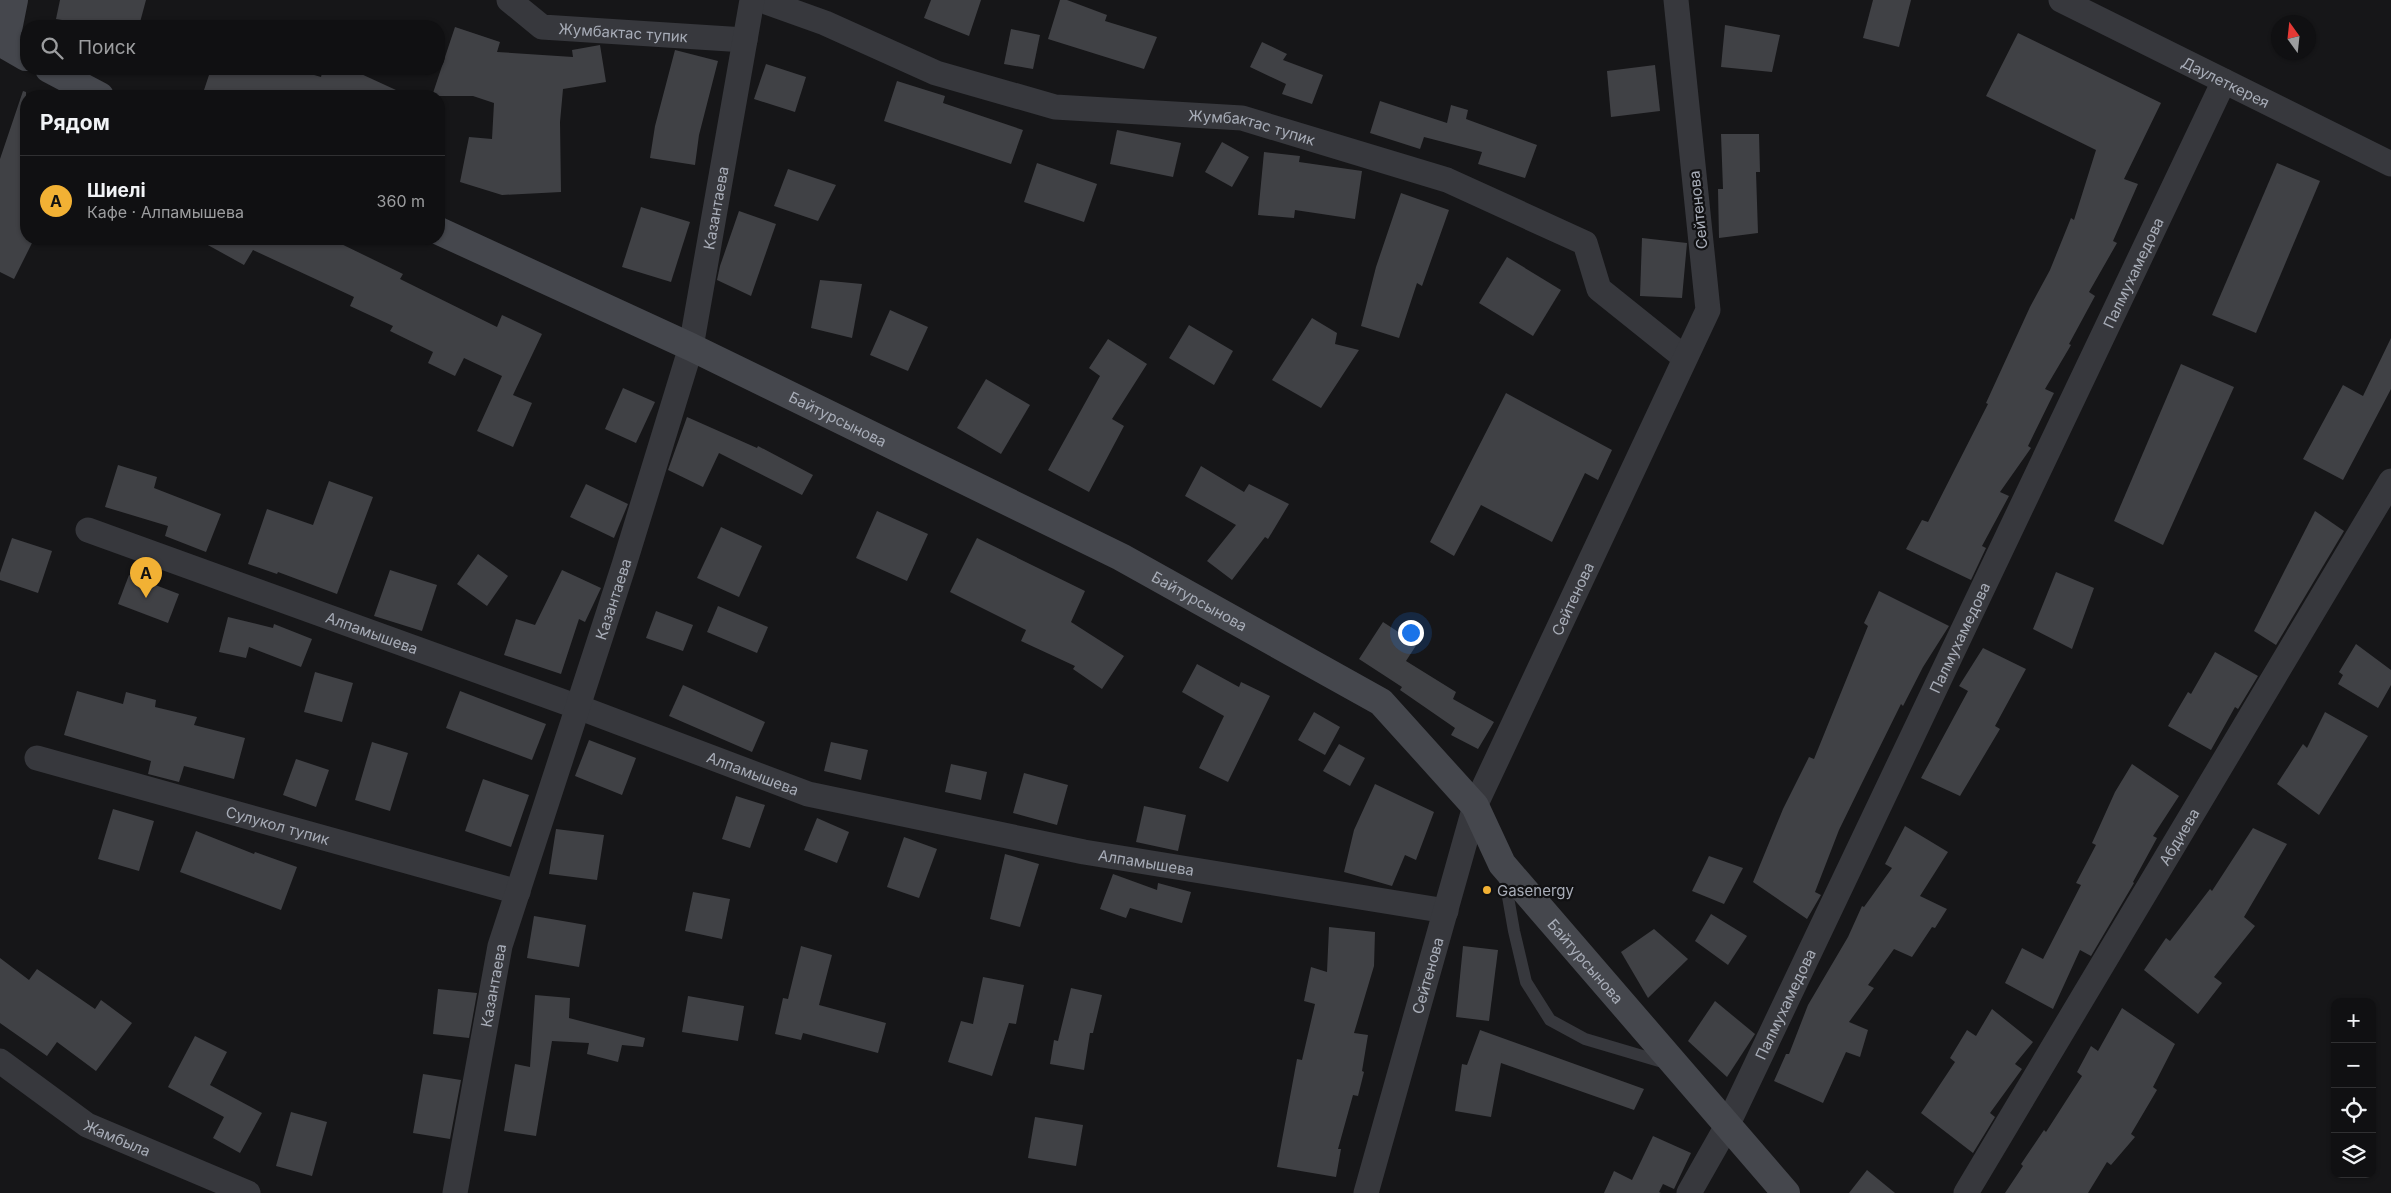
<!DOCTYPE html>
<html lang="ru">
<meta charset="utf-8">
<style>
body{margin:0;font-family:Inter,sans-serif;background:#1e1e20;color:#f1f3f6}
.controls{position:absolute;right:15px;bottom:15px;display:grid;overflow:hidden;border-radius:10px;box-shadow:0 1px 4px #0004}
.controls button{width:45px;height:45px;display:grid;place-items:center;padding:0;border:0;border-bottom:1px solid #303032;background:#101012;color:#f1f3f6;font:25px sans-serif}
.compass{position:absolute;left:2271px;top:15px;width:45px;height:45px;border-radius:50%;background:#101012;box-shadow:0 1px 4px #0004;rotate:345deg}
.you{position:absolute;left:1410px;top:632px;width:18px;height:18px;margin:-12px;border:4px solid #fff;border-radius:50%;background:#1a73e8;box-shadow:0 0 0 8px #1a73e833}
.badge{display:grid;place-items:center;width:32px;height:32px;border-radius:50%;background:#f2b134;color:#111;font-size:16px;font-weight:700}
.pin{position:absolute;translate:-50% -41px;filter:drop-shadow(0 1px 2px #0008)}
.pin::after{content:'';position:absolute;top:26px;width:18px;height:15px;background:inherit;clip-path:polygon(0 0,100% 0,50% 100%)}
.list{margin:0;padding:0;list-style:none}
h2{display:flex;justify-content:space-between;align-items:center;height:65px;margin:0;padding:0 20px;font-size:21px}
h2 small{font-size:16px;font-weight:400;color:#9c9d9f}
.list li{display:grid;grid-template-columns:32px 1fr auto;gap:15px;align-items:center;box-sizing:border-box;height:90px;padding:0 20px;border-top:1px solid #303032}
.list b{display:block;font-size:19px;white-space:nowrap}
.list p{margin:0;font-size:16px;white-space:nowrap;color:#9c9d9f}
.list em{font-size:16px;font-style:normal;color:#9c9d9f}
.icon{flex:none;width:28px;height:28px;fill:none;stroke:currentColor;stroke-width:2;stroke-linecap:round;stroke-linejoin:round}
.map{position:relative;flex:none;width:2391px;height:1193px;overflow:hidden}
.search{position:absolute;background:#101012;box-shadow:0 1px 4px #0004;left:20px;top:20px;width:425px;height:55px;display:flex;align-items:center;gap:12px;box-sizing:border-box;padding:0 18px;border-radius:20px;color:#9c9d9f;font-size:19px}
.panel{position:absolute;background:#101012;box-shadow:0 1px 4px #0004;left:20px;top:90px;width:425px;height:155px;border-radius:20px}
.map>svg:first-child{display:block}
.building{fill:#404145}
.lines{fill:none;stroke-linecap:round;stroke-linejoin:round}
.lane{stroke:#37383d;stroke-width:12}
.street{stroke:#37383d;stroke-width:25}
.secondary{stroke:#45474d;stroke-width:28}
.poi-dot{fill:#f2b134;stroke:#111113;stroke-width:2}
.labels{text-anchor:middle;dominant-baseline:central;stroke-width:4.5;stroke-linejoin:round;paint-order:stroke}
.street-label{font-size:15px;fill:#a8adb8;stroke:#111113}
.poi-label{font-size:15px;fill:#a8adb8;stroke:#111113;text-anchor:start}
</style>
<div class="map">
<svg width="2391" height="1193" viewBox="0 0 2391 1193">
<rect width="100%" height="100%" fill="#161618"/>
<!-- building -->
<g class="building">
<path d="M60,0H146L139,26H98L56,19Z"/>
<path d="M931,0H981L969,36L924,18Z"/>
<path d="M1060,0H1067L1107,15L1105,21L1157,37L1144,69L1048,39Z"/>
<path d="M1873,0H1911L1899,47L1863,38Z"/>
<path d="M1725,25L1780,35L1772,72L1721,67Z"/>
<path d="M455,27L500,42L497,52L573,57L572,50L600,45L606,82L563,89L560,122L561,192L502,195L460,182L469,137L492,139L494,103L473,96H432Z"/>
<path d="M1011,29L1040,35L1033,69L1004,64Z"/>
<path d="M2018,33L2161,103L2124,179L2138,184L2113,241L2117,243L2089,292L2095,296L2069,344L2071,345L2045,389L2054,393L2028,446L2031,448L2000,492L2009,496L1982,546L1986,548L1971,580L1906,549L1922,520L1928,522L1988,404L1986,403L2030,307L2050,270L2071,218L2074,220L2096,150L1986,96Z"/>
<path d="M1262,42L1287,54L1283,60L1323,75L1312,104L1282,94L1286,84L1250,67Z"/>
<path d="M675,50L718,61L699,135L695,165L650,158L655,126Z"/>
<path d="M766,64L806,77L795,112L754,99Z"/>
<path d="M1655,65L1660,111L1611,117L1607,71Z"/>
<path d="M211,69H294L321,77L323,69H360L359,73L409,96H202Z"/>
<path d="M897,81L945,96L943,103L1023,130L1011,164L884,121Z"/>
<path d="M23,91L26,92V239H34L14,279L0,272V159Z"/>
<path d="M1380,101L1447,123L1451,105L1468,110L1466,119L1537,145L1525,178L1478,164L1482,152L1424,137L1420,149L1370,133Z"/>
<path d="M1117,130L1181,143L1173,177L1110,164Z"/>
<path d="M1721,134H1759L1760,172H1756L1758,233L1719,238L1718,189H1723Z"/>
<path d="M1222,142L1249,157L1232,187L1205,172Z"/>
<path d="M1264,152L1300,156L1299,162L1362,171L1355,219L1295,210L1294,218L1258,215Z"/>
<path d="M1037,163L1097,184L1084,222L1024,202Z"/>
<path d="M2277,163L2320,181L2256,333L2212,315Z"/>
<path d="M788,169L836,185L818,221L774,206Z"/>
<path d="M1401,193L1449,210L1422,286L1417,283L1399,338L1361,326L1376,267Z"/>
<path d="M641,207L690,222L671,282L622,267Z"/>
<path d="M739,211L776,224L751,296L717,280L720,266Z"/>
<path d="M1642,238L1687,243L1682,298L1640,296Z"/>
<path d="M197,239H331L403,274L400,279L497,327L502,315L542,334L513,395L532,403L513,447L477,431L502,376L464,358L455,376L428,363L433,352L390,331L393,326L350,306L354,297L253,250L244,265Z"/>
<path d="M1507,257L1561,290L1533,336L1479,303Z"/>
<path d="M820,280L862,284L852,338L811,328Z"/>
<path d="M890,310L928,327L908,371L870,355Z"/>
<path d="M1312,318L1337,333L1335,344L1359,350L1321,408L1272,380Z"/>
<path d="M1189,325L1233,351L1214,385L1169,358Z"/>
<path d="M2391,338V389L2343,480L2303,459L2343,385L2363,396Z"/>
<path d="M1108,339L1147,364L1112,419L1124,426L1089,492L1048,470L1100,376L1089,368Z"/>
<path d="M2181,364L2234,387L2163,545L2114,521Z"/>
<path d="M986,379L1030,405L1001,454L957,428Z"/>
<path d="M623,388L655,402L636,443L605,429Z"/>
<path d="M1506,393L1612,450L1598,480L1585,473L1552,542L1481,505L1454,556L1430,542Z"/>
<path d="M687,417L757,448L758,446L813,475L802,495L719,453L703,487L668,470Z"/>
<path d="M118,465L157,477L154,488L221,514L206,552L165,536L168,526L105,507Z"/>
<path d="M1201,466L1244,492L1249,484L1289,504L1268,539L1265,537L1232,580L1207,561L1236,525L1185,496Z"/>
<path d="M329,481L373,497L337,594L278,572L277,574L248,564L267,509L313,525Z"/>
<path d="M586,484L628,504L614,538L570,517Z"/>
<path d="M877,511L928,534L907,581L856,558Z"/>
<path d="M2315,511L2344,531L2276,645L2254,631Z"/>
<path d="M721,527L762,546L739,597L697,578Z"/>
<path d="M12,538L52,551L38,593L0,580V573Z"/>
<path d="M977,538L1085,591L1071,622L1124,656L1102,689L1073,669L1075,666L1021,641L1026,630L950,592Z"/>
<path d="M478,554L508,576L487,606L457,584Z"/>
<path d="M390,570L437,585L422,631L374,616Z"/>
<path d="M562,570L601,588L585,622L579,619L561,674L504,655L516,619L535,625Z"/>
<path d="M2056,572L2094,588L2072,649L2033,629Z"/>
<path d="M129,575L179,594L168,623L118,604Z"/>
<path d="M1879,591L1949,626L1923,667L1903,706L1901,704L1860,787L1839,830L1815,892L1821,895L1807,919L1753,882L1783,809L1809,757L1814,759L1868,626L1864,623Z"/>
<path d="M718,606L768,627L757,653L707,632Z"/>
<path d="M656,611L693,625L683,651L646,638Z"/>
<path d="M228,617L273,628L274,624L312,639L301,667L249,647L246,658L219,652Z"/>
<path d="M1383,622L1417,644L1406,661L1456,692L1453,699L1494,722L1478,749L1451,735L1455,728L1400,690L1402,687L1359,659Z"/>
<path d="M2356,644L2391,670V685L2378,708L2338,684L2343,675L2339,672Z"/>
<path d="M1983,648L2026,669L1995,726L2000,729L1960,796L1921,778L1968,691L1959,686Z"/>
<path d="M2215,652L2258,676L2238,709L2235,707L2211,750L2168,726L2188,692L2191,694Z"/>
<path d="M1197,664L1239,687L1241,682L1270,696L1228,782L1199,768L1224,716L1182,692Z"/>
<path d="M315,672L353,683L342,722L304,712Z"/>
<path d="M683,685L765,722L752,752L669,716Z"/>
<path d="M77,691L123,704L126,692L156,700L155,707L197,717L194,725L245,738L234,779L184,766L179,782L148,774L151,761L64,735Z"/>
<path d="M460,691L546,724L532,760L446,728Z"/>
<path d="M1314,712L1340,727L1325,755L1298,740Z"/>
<path d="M2325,712L2368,736L2319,815L2277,784L2303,744L2307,748Z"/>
<path d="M589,740L636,758L622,795L575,776Z"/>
<path d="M372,742L408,753L390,811L355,800Z"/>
<path d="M831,742L868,750L861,780L824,771Z"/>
<path d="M1339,744L1365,758L1350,786L1323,771Z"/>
<path d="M296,759L329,770L316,807L283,795Z"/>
<path d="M951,764L987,772L981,800L945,792Z"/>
<path d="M2132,764L2179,796L2153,836L2157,838L2133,882L2134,883L2091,956L2080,950L2053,1009L2005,983L2022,948L2043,959L2081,885L2076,883L2096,845L2092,843L2115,792Z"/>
<path d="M1024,773L1068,785L1057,825L1013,813Z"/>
<path d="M483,779L529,795L511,847L465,831Z"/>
<path d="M1375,784L1434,812L1416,860L1405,855L1392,886L1344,872L1354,830Z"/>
<path d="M736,796L765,805L750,848L722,839Z"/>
<path d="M1144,806L1186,815L1178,851L1136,842Z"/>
<path d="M113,809L154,821L139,871L98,859Z"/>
<path d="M817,818L849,832L837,863L804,850Z"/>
<path d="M1905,826L1948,852L1920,896L1947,909L1935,928L1932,927L1912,957L1894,949L1868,985L1874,988L1849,1022L1868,1030L1860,1057L1846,1052L1823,1103L1774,1081L1786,1054H1789L1808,1005L1848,937L1862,906L1864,907L1892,868L1885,864Z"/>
<path d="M2253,828L2287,844L2244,917L2255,926L2214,977L2222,983L2198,1014L2144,970L2166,938L2170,941L2210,889L2212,891Z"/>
<path d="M556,829L604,835L597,880L549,874Z"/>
<path d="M196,831L254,854L255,852L297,867L281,910L180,872Z"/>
<path d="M904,837L937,849L919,898L887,887Z"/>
<path d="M1005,854L1039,864L1020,927L990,919Z"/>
<path d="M1709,856L1743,868L1724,904L1692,891Z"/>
<path d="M1113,874L1157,890L1158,883L1191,892L1182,923L1130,908L1126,918L1100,909Z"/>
<path d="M693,892L730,899L722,939L685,931Z"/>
<path d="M1711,914L1747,936L1728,965L1695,941Z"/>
<path d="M534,916L586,925L579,967L527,958Z"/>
<path d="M1329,927L1375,932L1374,966L1354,1033L1368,1035L1362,1071L1364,1072L1358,1096L1353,1095L1338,1149H1341L1336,1177L1277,1167L1297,1059L1302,1060L1315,1004L1304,1001L1311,967L1327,972Z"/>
<path d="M1654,929L1688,959L1648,998L1621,952Z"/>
<path d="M801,946L832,955L819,1005L886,1023L878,1053L803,1033L801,1040L775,1034L783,998L788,999Z"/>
<path d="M1463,946L1498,950L1489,1021L1456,1017Z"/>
<path d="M0,958L29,980L37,969L95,1009L101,1000L132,1023L96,1071L57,1042L47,1056L0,1023Z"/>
<path d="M983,977L1024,985L1016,1024L1009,1023L992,1076L948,1062L961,1021L973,1024Z"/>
<path d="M1071,988L1102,995L1093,1033H1090L1084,1070L1050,1064L1054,1040L1058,1041Z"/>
<path d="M438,989L477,993L469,1038L433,1034Z"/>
<path d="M535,995L570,998L569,1018L645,1038L643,1047L622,1045L618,1062L587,1054L589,1043L552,1041L536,1136L504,1131L515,1064L530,1067Z"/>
<path d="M688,996L744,1006L738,1041L682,1032Z"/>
<path d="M1715,1001L1755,1034L1727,1077L1688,1041Z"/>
<path d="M2122,1008L2175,1044L2153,1087L2157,1090L2131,1134L2135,1137L2111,1165L2107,1162L2088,1193H2005L2023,1166L2021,1164L2044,1130L2046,1132L2082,1076L2077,1072L2091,1046L2098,1051Z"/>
<path d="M1992,1009L2033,1042L2015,1064L2022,1069L1990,1113L1995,1117L1973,1153L1921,1113L1955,1062L1950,1058L1967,1030L1976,1036Z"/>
<path d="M1480,1030L1644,1089L1634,1110L1501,1063L1491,1117L1455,1111L1462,1064L1467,1065Z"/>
<path d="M195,1036L227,1052L210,1085L262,1113L240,1153L213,1138L224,1117L168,1087Z"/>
<path d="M423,1074L461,1080L450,1139L413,1133Z"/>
<path d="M291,1112L327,1122L312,1176L276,1166Z"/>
<path d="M1035,1117L1083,1125L1076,1166L1028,1158Z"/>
<path d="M1653,1136L1691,1153L1674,1189L1663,1184L1659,1192L1661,1193H1604L1614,1171L1632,1180Z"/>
<path d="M1867,1170L1895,1193H1849Z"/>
</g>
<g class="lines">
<!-- lane -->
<path class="lane" d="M1504,874L1514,931L1526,982L1550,1020L1585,1039L1666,1063"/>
<!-- street -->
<g class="street">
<path id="s1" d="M509,0L542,27L745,40"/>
<path id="s2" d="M761,0L825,23L936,73L1055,107L1242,118L1447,180L1585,243L1599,289L1685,358"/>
<path id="s3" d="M2061,0L2391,164"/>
<path id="s4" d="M88,530L578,707L808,794L1084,852L1446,911"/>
<path id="s5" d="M37,758L518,892"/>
<path id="s6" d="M0,1061L87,1125L248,1193"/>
<path id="s7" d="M455,1193L500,946L624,565L691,347L752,0"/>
<path id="s8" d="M1366,1193L1475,806L1708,310L1676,0"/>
<path id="s9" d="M1689,1193L1727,1126L2224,81"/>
<path id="s10" d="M1966,1193L2391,481"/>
</g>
<!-- secondary -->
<g class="secondary">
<path d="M14,0L5,45L26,57"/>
<path d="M49,69L100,96"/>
<path id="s11" d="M439,231L691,347L1121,557L1381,702L1475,806L1502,864L1786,1193"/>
</g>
</g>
<!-- markers -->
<circle class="poi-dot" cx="1487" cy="890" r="5"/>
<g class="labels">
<!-- street labels -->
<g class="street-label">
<text stroke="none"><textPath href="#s1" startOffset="124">Жумбактас тупик</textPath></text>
<text stroke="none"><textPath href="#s3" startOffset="184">Даулеткерея</textPath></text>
<text stroke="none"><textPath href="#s2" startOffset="512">Жумбактас тупик</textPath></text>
<text stroke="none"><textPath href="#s7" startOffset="1021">Казантаева</textPath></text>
<text transform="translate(1698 210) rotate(-96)">Сейтенова</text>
<text stroke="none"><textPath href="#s9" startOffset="1022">Палмухамедова</textPath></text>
<text stroke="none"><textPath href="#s11" startOffset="441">Байтурсынова</textPath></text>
<text stroke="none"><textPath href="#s7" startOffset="616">Казантаева</textPath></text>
<text stroke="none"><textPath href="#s8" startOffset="631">Сейтенова</textPath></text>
<text stroke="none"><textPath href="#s11" startOffset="846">Байтурсынова</textPath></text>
<text stroke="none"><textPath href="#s4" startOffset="302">Алпамышева</textPath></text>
<text stroke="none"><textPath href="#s9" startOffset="618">Палмухамедова</textPath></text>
<text stroke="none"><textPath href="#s4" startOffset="708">Алпамышева</textPath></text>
<text stroke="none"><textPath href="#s5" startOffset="250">Сулукол тупик</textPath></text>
<text stroke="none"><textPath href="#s10" startOffset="415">Абдиева</textPath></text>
<text stroke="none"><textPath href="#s4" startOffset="1112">Алпамышева</textPath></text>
<text stroke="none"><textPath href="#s11" startOffset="1386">Байтурсынова</textPath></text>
<text stroke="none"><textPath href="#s8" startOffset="226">Сейтенова</textPath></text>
<text stroke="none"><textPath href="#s7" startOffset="211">Казантаева</textPath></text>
<text stroke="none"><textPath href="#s9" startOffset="212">Палмухамедова</textPath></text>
<text stroke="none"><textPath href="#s6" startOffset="141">Жамбыла</textPath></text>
</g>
<!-- poi labels -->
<g class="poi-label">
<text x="1497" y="890">Gasenergy</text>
</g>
</g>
</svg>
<div class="controls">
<button>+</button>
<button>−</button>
<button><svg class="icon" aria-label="locate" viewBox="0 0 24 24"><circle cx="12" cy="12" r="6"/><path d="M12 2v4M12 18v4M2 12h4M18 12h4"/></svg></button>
<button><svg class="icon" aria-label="layers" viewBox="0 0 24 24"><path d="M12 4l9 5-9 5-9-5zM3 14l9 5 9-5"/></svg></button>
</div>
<svg class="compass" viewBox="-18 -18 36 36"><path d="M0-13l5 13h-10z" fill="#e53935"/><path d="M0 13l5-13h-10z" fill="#9c9d9f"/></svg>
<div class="you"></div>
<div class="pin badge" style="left:146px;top:598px">A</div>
<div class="search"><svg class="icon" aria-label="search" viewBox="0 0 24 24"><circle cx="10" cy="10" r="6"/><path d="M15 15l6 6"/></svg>Поиск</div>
<section class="panel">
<h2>Рядом<small></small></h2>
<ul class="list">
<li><span class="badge">A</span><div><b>Шиелі</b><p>Кафе · Алпамышева</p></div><em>360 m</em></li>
</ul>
</section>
</div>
